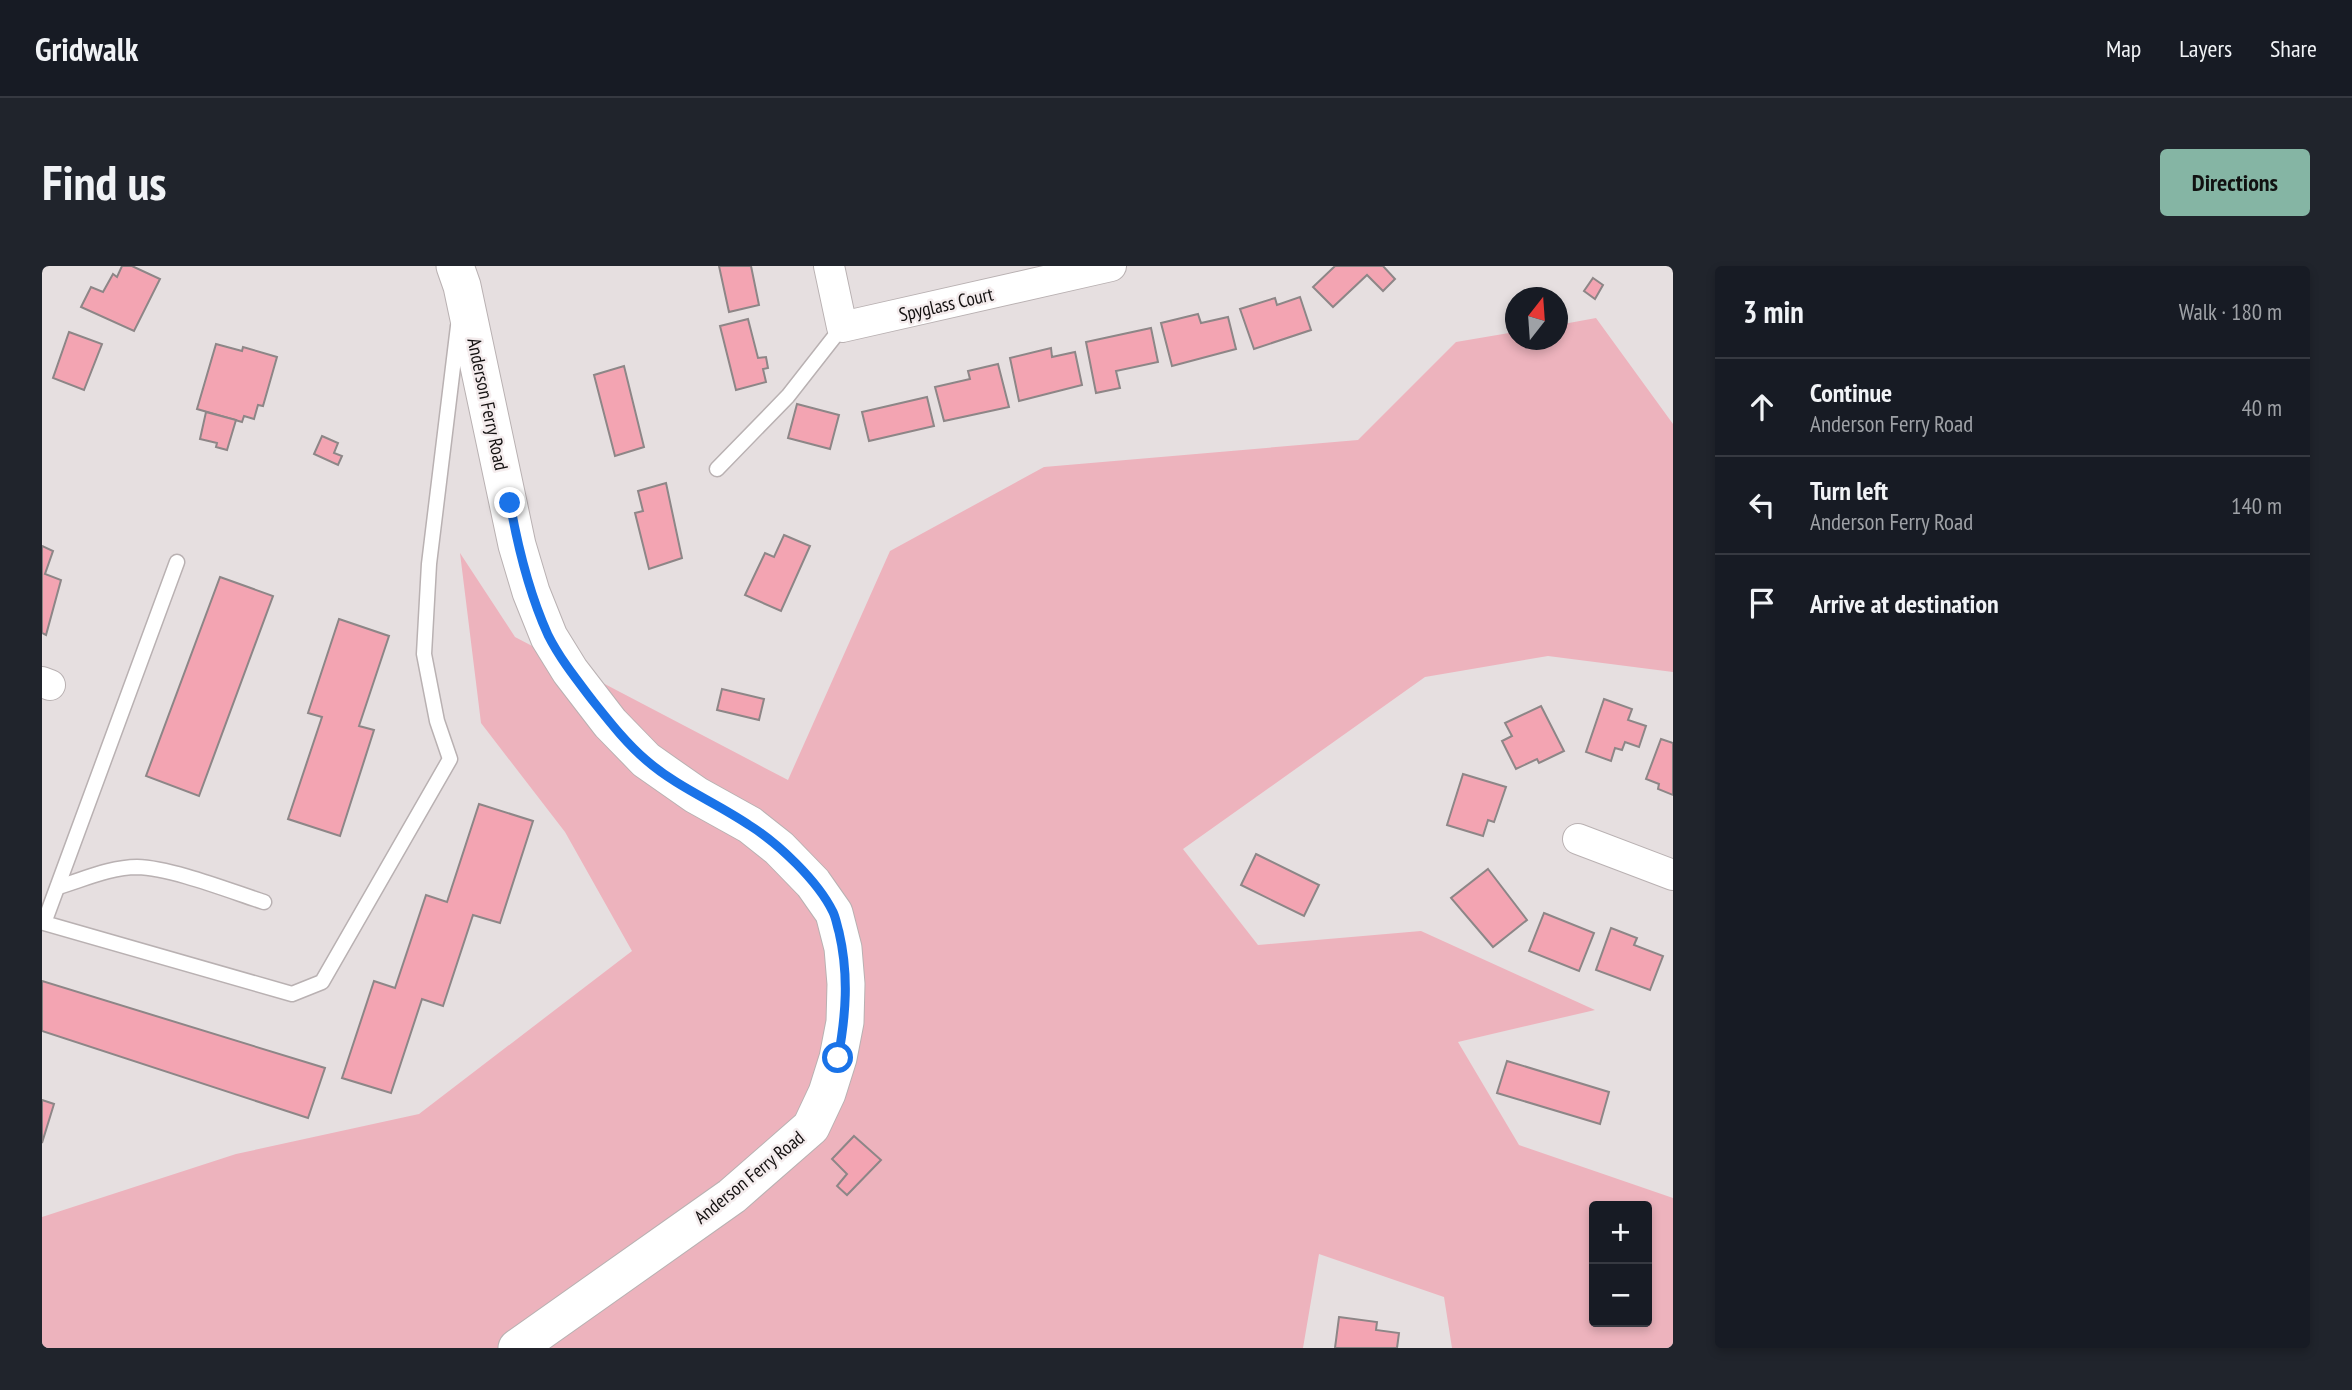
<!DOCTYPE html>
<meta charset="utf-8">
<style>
body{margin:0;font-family:"PT Sans Narrow",sans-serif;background:#20242c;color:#f1f3f6}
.controls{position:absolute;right:21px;bottom:21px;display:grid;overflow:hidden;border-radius:7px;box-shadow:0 4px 10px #0003}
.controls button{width:63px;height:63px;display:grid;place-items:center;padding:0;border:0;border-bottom:2px solid #363941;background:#171b24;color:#f1f3f6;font:35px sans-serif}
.compass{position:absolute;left:1463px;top:21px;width:63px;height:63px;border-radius:50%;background:#171b24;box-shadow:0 4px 10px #0003;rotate:17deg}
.stop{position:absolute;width:21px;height:21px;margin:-16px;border:5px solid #1a73e8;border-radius:50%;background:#fff}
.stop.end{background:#1a73e8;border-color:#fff;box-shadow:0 2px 7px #0008}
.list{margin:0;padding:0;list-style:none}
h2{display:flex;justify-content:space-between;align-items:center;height:91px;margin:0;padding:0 28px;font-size:30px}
h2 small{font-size:23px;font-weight:400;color:#9ea1a6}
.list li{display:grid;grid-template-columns:46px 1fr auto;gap:21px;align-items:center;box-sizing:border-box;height:98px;padding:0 28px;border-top:2px solid #363941}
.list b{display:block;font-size:26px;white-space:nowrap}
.list p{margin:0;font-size:23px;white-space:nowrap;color:#9ea1a6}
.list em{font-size:23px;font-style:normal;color:#9ea1a6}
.icon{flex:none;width:38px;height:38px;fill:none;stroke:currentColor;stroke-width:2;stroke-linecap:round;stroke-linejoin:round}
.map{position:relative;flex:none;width:1631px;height:1082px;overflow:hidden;border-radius:7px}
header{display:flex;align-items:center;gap:42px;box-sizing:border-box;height:98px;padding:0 35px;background:#171b24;border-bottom:2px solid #363941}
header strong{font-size:33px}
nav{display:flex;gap:38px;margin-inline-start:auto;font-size:24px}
.intro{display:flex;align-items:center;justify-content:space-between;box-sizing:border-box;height:168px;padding:0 42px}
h1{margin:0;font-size:49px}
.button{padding:18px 32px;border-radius:7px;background:#85b5a4;color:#111;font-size:24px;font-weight:700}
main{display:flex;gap:42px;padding:0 42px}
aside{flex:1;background:#171b24;border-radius:7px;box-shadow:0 4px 10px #0003}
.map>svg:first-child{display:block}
.green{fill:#edb3bd;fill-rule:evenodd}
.building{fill:#f3a4b2;stroke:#8d8687;stroke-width:2}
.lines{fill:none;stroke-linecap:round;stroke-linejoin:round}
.service-casing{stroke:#b9b1b2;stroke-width:17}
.minor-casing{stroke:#b9b1b2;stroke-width:32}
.tertiary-casing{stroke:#b9b1b2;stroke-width:39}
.service{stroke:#fff;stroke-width:14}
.minor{stroke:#fff;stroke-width:30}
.tertiary{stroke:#fff;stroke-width:37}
.route{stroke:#1a73e8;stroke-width:9}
.labels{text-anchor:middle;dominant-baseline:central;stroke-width:5;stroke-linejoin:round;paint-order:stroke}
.street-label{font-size:19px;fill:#131010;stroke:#f4eced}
</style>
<header>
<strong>Gridwalk</strong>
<nav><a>Map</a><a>Layers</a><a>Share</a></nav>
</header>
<div class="intro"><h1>Find us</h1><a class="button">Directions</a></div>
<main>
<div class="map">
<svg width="1631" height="1082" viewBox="0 0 1631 1082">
<rect width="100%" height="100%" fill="#e6dfe0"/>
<!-- green -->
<path class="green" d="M1554,52L1631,158V406L1506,390L1383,411L1141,583L1216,679L1379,665L1553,744L1416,776L1477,879L1631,932V1082H1410L1402,1031L1277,988L1261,1082H0V951L194,888L377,848L590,685L523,566L439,457L418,287L473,371L746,514L848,285L1002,201L1316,174L1414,76L1473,66L1474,74H1516V59ZM1552,940H1605V1056H1552Z"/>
<!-- building -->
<g class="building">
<path d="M80,0H90L118,13L92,65L39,41L49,21L61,26L71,8L75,11Z"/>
<path d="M677,0H709L717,39L687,46Z"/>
<path d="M1293,0H1341L1353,13L1341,25L1325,9L1291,41L1271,21Z"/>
<path d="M1551,12L1561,19L1553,33L1542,25Z"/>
<path d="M1258,31L1269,64L1212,83L1198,43L1233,32L1235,39Z"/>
<path d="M1156,48L1159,57L1186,51L1194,83L1130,100L1119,57Z"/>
<path d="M706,53L716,92L724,91L726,102L721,103L724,116L694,124L678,60Z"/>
<path d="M1109,62L1116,96L1074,105L1078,122L1054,127L1044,76Z"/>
<path d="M27,66L60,78L42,124L11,112Z"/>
<path d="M174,78L200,85L201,81L235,91L221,140L216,139L212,153L202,150L200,156L155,143Z"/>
<path d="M1009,82L1010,91L1033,86L1040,119L977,135L968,92Z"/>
<path d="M956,98L967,141L902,155L893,121L928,113L926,105Z"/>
<path d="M582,100L602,181L573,190L552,109Z"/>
<path d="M885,131L892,160L827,175L820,146Z"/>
<path d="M755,138L797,149L788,183L746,172Z"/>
<path d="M164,146L194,154L185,184L174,181L175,177L158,173Z"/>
<path d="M280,170L296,177L292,187L300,190L296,199L272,188Z"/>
<path d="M624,217L640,292L607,303L593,247L601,245L596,225Z"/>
<path d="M742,269L768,280L739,345L703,329L723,287L732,291Z"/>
<path d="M0,280L11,285L3,308L19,314L4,369L0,367Z"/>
<path d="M178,311L231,330L157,530L104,510Z"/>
<path d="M297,353L347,370L317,460L332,464L298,570L246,553L280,451L266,447Z"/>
<path d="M680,423L722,433L717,454L675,444Z"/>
<path d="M1562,433L1590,443L1586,454L1604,460L1597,481L1583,476L1580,484L1573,482L1569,495L1544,486Z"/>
<path d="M1499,440L1522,485L1497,497L1495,493L1474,503L1460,475L1470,470L1463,457Z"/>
<path d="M1619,473L1631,477V529L1616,523L1617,518L1604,513Z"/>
<path d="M1421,508L1464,521L1452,556L1446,554L1441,570L1405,559Z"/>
<path d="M437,538L491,555L458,657L431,649L401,740L380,733L349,827L300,812L332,715L353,722L384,629L405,636Z"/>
<path d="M1214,588L1277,619L1262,650L1199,619Z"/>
<path d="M1446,603L1485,654L1451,681L1409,632Z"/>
<path d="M1502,647L1552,667L1537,705L1487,685Z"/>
<path d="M1569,662L1595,672L1592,679L1621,690L1608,724L1554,704Z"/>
<path d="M0,715L283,802L266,852L0,765Z"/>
<path d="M1465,795L1567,826L1558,858L1455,827Z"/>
<path d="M0,834L12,838L0,877Z"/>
<path d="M812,870L839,894L805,929L795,920L805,908L790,893Z"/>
<path d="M1297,1051L1335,1056L1334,1064L1357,1067L1355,1082H1293Z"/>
</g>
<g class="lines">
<defs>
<g id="service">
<path d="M675,203L746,130L800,61"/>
<path d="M135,296L2,657L250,728L280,716L408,493L395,455L382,388L387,298L416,60"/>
<path d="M16,621C40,614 69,601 95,601C130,602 188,625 222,636"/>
</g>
<g id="minor">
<path d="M787,0L800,61L1069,0"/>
<path d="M0,416L8,419"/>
<path d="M1536,573L1631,609"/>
</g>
<path id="tertiary" d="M413,0L420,20L475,279L489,326L507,371L528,405L568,457L604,494L654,529L708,559L737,582L771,617L792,647L801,682L804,718L803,756L796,792L785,827L769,861L690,930L475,1082"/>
</defs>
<!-- service casing -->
<use href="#service" class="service-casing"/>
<!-- minor casing -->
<use href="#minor" class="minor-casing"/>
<!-- tertiary casing -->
<use href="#tertiary" class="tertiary-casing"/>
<!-- service -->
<use href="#service" class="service"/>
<!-- minor -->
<use href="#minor" class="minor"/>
<!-- tertiary -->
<use href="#tertiary" class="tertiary"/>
</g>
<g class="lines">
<!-- route -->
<path class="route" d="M468,237C476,282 487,327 506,369C518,393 535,414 551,435C567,455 584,477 604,494C635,521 673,536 707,559C736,577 776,615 791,646C794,652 795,660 797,666C807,709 804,749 796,792"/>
</g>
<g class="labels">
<!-- street labels -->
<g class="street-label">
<text transform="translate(904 38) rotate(-13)">Spyglass Court</text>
<text transform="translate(446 138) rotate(78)">Anderson Ferry Road</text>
<text transform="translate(707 911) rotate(-39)">Anderson Ferry Road</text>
</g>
</g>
</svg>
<div class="controls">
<button>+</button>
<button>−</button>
</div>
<svg class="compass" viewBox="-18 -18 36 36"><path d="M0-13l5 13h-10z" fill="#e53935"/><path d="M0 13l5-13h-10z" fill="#9ea1a6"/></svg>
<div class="stop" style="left:796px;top:792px"></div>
<div class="stop end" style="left:468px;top:237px"></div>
</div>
<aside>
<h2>3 min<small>Walk · 180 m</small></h2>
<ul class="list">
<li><svg class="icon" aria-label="ahead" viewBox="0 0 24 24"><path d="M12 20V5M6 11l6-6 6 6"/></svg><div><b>Continue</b><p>Anderson Ferry Road</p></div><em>40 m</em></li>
<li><svg class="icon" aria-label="left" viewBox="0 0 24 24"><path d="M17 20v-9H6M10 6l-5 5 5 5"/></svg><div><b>Turn left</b><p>Anderson Ferry Road</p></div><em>140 m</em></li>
<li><svg class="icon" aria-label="arrive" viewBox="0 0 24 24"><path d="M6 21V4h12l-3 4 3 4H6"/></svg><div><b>Arrive at destination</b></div></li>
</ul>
</aside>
</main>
